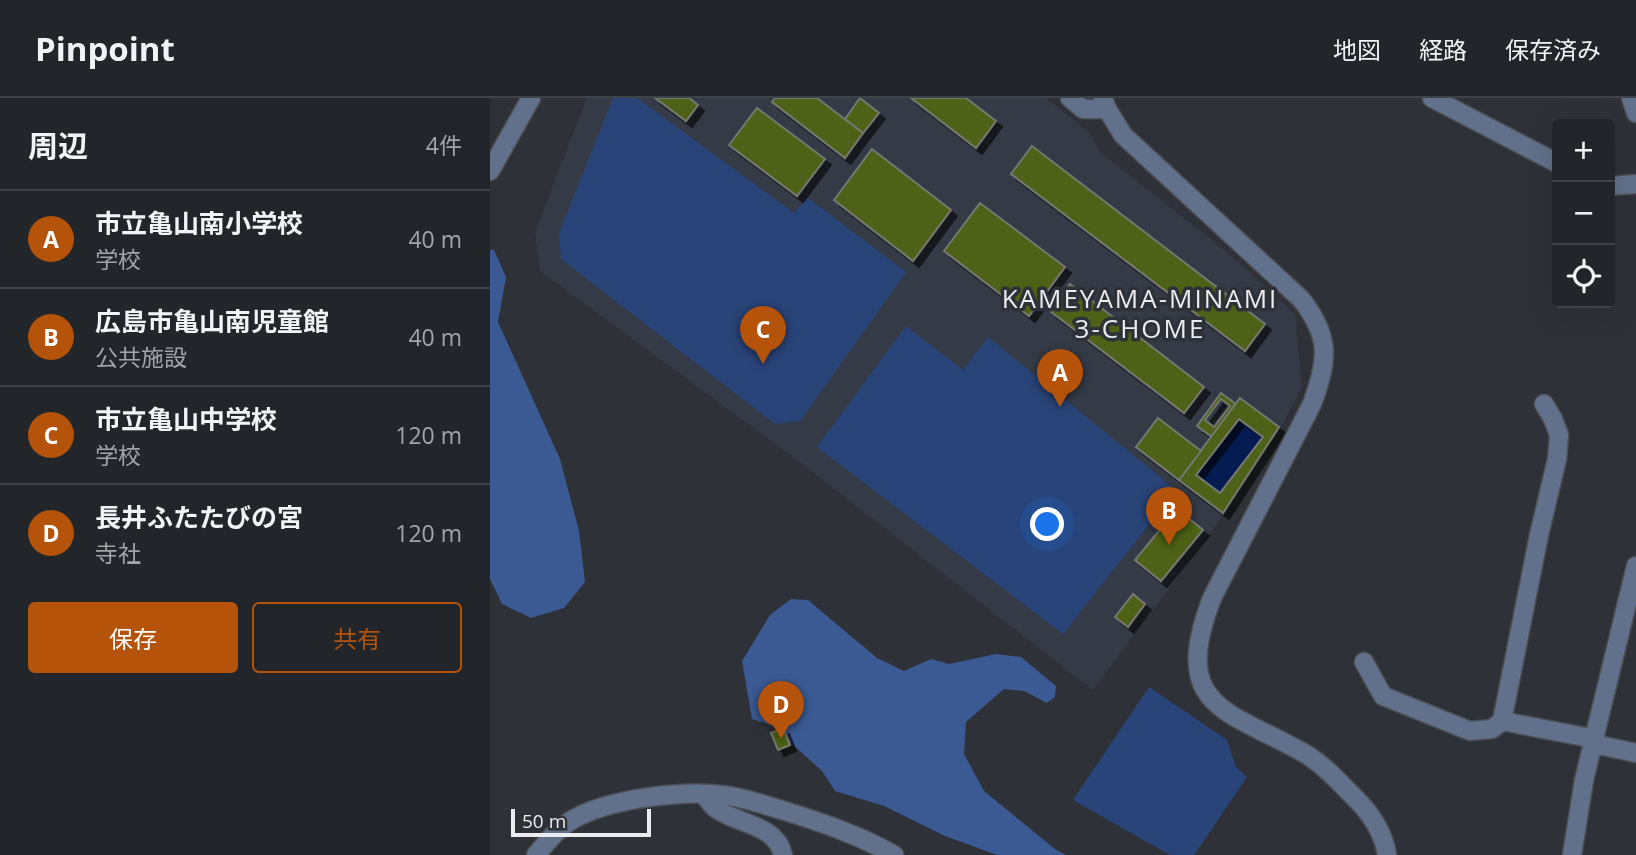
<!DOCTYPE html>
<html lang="ja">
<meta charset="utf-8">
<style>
body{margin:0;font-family:"Open Sans","Noto Sans JP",sans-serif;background:#2a2d32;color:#f1f3f6}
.controls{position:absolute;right:21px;top:21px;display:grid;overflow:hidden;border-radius:7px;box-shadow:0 7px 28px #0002}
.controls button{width:63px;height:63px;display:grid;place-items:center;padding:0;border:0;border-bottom:2px solid #3f4247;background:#22252a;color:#f1f3f6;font:35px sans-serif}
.scale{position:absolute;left:21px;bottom:18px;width:140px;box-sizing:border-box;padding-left:7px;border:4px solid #eaecf0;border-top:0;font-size:19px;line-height:24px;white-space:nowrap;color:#eaecf0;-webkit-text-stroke:5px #2e3138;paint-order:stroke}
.you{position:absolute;left:558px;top:427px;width:24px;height:24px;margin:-18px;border:5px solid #fff;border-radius:50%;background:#1a73e8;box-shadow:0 0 0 10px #1a73e833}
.badge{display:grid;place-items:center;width:46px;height:46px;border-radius:50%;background:#b45309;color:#fff;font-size:23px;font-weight:700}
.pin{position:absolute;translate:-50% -58px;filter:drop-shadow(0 2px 4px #0008)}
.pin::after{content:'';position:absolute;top:37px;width:24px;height:21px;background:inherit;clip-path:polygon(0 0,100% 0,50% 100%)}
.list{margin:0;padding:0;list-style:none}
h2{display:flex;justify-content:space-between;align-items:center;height:91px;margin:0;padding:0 28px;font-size:30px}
h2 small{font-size:23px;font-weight:400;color:#a2a5a8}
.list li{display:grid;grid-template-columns:46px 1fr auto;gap:21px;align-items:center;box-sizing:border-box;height:98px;padding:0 28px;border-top:2px solid #3f4247}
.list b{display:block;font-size:26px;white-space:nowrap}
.list p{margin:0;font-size:23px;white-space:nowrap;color:#a2a5a8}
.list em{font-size:23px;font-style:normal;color:#a2a5a8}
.actions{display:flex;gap:14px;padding:21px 28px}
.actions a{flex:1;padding:16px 0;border:2px solid #b45309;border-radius:7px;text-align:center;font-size:24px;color:#b45309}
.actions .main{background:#b45309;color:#fff}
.icon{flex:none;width:38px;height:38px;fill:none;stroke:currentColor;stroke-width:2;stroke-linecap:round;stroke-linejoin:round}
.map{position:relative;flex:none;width:1146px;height:757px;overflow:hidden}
header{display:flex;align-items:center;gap:42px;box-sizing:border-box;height:98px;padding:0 35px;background:#22252a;border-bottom:2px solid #3f4247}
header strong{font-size:33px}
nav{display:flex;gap:38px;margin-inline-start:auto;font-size:24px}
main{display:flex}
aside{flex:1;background:#22252a}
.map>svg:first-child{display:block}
.built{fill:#343b47}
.green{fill:#294479}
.forest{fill:#3b5993}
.water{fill:#041c51;stroke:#495a81;stroke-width:2}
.building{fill:#4d6218;stroke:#74776f;stroke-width:2;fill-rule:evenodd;filter:url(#shadow)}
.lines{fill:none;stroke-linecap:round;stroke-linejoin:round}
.minor-casing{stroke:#4c4f55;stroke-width:21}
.tertiary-casing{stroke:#4c4f55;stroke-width:21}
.minor{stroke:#62718b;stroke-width:18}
.tertiary{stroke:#62718b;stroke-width:18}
.labels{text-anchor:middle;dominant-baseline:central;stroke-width:7;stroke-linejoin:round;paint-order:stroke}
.neighbourhood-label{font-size:26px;letter-spacing:2px;fill:#eaecf0;stroke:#2e3138}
</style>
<header>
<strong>Pinpoint</strong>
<nav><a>地図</a><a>経路</a><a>保存済み</a></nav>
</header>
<main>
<aside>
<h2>周辺<small>4件</small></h2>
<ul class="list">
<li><span class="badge">A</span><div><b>市立亀山南小学校</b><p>学校</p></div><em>40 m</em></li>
<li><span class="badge">B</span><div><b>広島市亀山南児童館</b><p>公共施設</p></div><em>40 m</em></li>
<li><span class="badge">C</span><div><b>市立亀山中学校</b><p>学校</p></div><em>120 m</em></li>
<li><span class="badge">D</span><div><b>長井ふたたびの宮</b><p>寺社</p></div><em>120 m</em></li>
</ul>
<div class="actions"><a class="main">保存</a><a>共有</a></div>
</aside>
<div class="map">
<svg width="1146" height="757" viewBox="0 0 1146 757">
<defs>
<filter id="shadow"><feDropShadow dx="6" dy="6" stdDeviation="0" flood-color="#0009"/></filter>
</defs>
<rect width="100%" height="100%" fill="#2e3138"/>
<!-- built -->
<path class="built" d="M97,0H556L599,34L610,54L741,157L805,217L812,289L791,329L738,411L603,592L303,359L50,173L45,134Z"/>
<!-- green -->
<g class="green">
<path d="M123,0H147L304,115L318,100L416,174L310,323L285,326L71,161L69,135Z"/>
<path d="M416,228L473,272L498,239L686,392L573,536L327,349Z"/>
<path d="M659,589L737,642L746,669L757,679L704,757H680L583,702Z"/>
</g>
<!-- forest -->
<g class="forest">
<path d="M0,152H4L16,179L8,224L70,361L89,433L95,484L74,510L41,520L12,506L0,481Z"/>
<path d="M301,501L318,502L387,560L414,573L441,561L459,566L506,556L531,559L566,588L565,599L557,605L534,593L514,591L476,624L474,656L494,693L565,751L576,757H507L455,738L394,708L345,693L332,673L281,627L262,621L252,563L280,517Z"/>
</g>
<!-- water -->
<path class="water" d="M749,321L773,339L730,395L706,377Z"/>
<!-- building -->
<g class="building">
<path d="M165,0H199L208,7L196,23Z"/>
<path d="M285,0H327L373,35L355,60L282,4Z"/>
<path d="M370,0L389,15L373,35L355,21Z"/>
<path d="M421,0H476L506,23L486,50Z"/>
<path d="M267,10L335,61L307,98L239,47Z"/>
<path d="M542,48L775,226L755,253L521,76Z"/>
<path d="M382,51L461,112L423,163L344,102Z"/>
<path d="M490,105L575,169L539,218L454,153Z"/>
<path d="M580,186L714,289L694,315L560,213Z"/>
<path d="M731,295L746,306L722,339L707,328ZM731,301L740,308L724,329L715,322Z"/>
<path d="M750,300L789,329L733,415L689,382ZM749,321L773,339L730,395L706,377Z"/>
<path d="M668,320L711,353L689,382L646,349Z"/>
<path d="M687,411L713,432L671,483L645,462Z"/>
<path d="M643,496L655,506L638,529L625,519Z"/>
<path d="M293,630L300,647L288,652L281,635Z"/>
</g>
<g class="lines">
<defs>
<g id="minor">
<path d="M580,0L593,11H617"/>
<path d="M0,73L41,0"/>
<path d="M874,564L893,598L980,633L1002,631L1012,623L1049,437L1067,361L1069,337L1063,321L1054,306"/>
<path d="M1012,623L1095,639L1104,646L1146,655"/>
<path d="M213,696C217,700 220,705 224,709C246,727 286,725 293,757"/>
<path d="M1082,757L1094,682L1146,468"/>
</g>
<g id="tertiary">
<path d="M613,0L617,11L633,37L811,201C841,239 838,262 822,306L722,500C680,610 736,611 814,655C833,666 848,683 863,698C880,714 893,733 897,757"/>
<path d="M942,0L1067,65"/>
<path d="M1141,0L1146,15"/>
<path d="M1120,88L1146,86"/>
<path d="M46,757C54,748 62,737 72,729C104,702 191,691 232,697C254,699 274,707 295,713C333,725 369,737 404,757"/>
</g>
</defs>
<!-- minor casing -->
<use href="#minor" class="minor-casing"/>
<!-- tertiary casing -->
<use href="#tertiary" class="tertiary-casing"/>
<!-- minor -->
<use href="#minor" class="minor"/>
<!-- tertiary -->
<use href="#tertiary" class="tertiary"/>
</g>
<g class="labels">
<!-- neighbourhood labels -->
<g class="neighbourhood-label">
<text x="650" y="200">KAMEYAMA-MINAMI<tspan x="650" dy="30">3-CHOME</tspan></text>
</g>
</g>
</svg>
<div class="controls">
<button>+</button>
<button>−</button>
<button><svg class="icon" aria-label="locate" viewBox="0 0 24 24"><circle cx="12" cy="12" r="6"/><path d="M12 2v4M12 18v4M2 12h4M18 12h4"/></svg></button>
</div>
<div class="scale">50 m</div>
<div class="you"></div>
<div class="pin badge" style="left:570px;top:309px">A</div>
<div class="pin badge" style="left:679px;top:447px">B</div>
<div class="pin badge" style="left:273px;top:266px">C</div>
<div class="pin badge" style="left:291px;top:641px">D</div>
</div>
</main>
